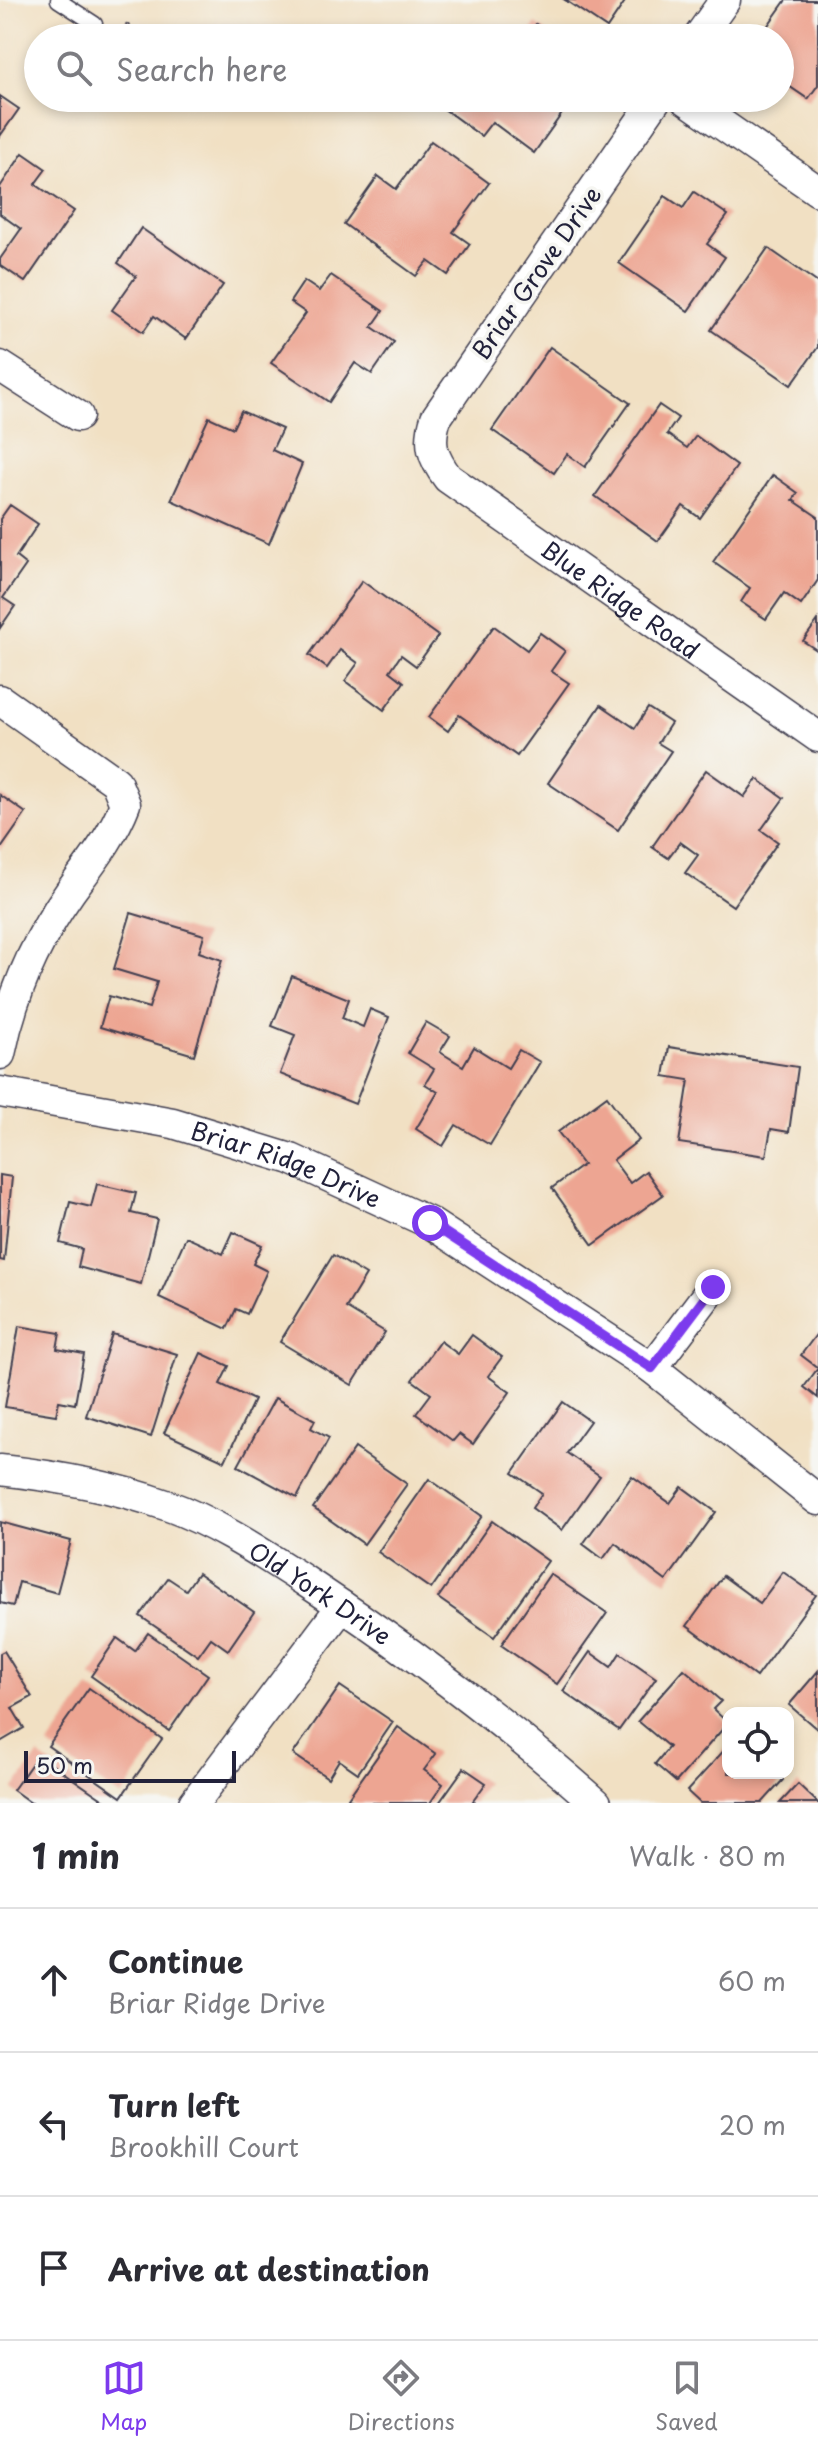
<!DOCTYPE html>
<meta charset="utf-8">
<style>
body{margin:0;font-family:"Playpen Sans",sans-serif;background:#f7f7f7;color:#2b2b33}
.controls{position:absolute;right:24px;bottom:24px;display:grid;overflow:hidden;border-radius:16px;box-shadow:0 4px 12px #0003}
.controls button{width:72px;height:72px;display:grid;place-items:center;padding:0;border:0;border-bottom:2px solid #e1e1e2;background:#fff;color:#2b2b33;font:40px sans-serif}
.scale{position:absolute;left:24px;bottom:20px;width:212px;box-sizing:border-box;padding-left:8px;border:4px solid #22223b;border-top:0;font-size:22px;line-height:28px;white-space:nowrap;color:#22223b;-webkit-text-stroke:6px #f6f6f2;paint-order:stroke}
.stop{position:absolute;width:24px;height:24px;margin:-18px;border:6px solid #7c3aed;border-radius:50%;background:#fff}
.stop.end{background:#7c3aed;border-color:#fff;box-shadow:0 2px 8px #0008}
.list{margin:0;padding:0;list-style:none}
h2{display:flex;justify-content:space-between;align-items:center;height:104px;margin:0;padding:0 32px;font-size:34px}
h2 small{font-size:26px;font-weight:400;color:#7c7c81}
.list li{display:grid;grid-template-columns:52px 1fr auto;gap:24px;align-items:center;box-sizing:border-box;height:144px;padding:0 32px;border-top:2px solid #e1e1e2}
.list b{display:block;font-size:30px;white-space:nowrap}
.list p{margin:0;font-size:26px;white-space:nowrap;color:#7c7c81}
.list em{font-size:26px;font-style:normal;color:#7c7c81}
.icon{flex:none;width:44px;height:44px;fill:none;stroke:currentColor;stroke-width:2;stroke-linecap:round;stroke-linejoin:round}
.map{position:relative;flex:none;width:818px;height:1803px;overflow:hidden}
.search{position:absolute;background:#fff;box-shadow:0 4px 12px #0003;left:24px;right:24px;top:24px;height:88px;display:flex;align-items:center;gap:20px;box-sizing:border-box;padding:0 28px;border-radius:44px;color:#7c7c81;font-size:30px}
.sheet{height:536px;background:#fff}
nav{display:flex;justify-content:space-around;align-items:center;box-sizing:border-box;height:112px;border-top:2px solid #e1e1e2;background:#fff;font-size:22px;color:#7c7c81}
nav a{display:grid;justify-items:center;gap:4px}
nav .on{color:#7c3aed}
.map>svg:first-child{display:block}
.building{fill:#eda592}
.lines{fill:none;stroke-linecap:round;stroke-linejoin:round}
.lane-casing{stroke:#413e4f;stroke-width:17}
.street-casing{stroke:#413e4f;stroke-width:33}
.lane{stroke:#fff;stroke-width:14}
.street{stroke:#fff;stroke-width:30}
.route{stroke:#7c3aed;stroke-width:10}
.labels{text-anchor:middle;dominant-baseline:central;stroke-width:7;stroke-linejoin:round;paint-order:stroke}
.street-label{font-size:24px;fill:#22223b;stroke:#f6f6f2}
</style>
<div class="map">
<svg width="818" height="1803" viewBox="0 0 818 1803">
<rect width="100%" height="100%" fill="#f6f6f2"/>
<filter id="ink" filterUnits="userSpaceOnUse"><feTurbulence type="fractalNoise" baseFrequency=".0125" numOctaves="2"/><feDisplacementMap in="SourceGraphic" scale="16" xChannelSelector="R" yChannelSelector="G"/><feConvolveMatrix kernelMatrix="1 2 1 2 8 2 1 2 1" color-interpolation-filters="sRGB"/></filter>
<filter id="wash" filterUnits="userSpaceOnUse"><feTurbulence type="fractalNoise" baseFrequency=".006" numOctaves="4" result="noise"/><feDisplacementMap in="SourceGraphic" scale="32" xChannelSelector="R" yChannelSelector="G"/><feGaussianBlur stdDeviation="1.8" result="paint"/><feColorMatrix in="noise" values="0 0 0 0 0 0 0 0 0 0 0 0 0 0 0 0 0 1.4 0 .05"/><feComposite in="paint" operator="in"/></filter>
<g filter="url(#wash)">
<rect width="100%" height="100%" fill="#f1e0c3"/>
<g id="blocks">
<!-- building -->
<g class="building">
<path d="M565,0H626L607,28Z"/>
<path d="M786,0H818V85L808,99L780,80V38H759Z"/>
<path d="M127,24L146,38H117Z"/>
<path d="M536,24L555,38H526Z"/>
<path d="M0,96L19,109L0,136Z"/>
<path d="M429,98H573L534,153L492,122L481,136Z"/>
<path d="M431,141L489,183L453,232L470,244L448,275L428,261L416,276L344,224L378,176L396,189Z"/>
<path d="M23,153L46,169L35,184L74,211L25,282L0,265V259L21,229L0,214V187Z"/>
<path d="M694,192L728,215L707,244L725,257L688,311L619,263L665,196L683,208Z"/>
<path d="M141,228L223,285L186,339L154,316L143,332L112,310L136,276L118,263Z"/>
<path d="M768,248L818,283V347L791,385L711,330Z"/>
<path d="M331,275L383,311L372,327L394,342L372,374L355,363L329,402L271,363L306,313L290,302L304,281L319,291Z"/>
<path d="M550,347L630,403L585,467L567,454L554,473L492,430Z"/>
<path d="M659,405L678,418L667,434L687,448L696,436L737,466L700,518L683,506L658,541L595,496Z"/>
<path d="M241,411L282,429L272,450L302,464L269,544L171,500L209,417L233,428Z"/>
<path d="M773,475L798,493L793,500L818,517V580L801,605L784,593L766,619L741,602L750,588L713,562Z"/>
<path d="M10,505L38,524L16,557L26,565L3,598L15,606L0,628V519Z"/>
<path d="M362,581L438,636L416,666L401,655L390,671L404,682L384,710L345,681L358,663L340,650L327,668L309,655Z"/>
<path d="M818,620V651L803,641Z"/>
<path d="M494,626L527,650L540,633L565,651L551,671L569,683L517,756L459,715L448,731L429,717Z"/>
<path d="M601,705L635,728L648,708L671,723L658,743L671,751L618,830L548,783Z"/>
<path d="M706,770L744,797L757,779L784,798L761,830L778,842L733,906L685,873L698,855L680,842L668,858L652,847Z"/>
<path d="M0,795L26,813L0,850Z"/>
<path d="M131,913L204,935L199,952L222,960L194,1055L100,1027L109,996L149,1008L157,982L114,969Z"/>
<path d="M292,976L349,999L342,1018L363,1027L370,1009L389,1017L355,1104L280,1074L295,1035L272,1026Z"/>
<path d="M426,1022L450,1036L440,1052L463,1066L474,1047L508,1068L519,1050L540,1062L490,1145L456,1125L443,1146L416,1129L438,1092L425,1084L434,1069L408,1053Z"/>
<path d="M669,1047L798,1067L789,1132L771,1129L766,1156L679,1143L689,1080L664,1076Z"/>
<path d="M607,1096L639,1140L613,1160L630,1183L646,1171L663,1195L593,1245L552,1188L583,1165L558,1132Z"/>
<path d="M0,1175L12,1177L4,1261L0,1260Z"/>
<path d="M97,1184L136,1193L131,1213L157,1219L141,1284L78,1267L82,1249L60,1243L70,1202L91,1207Z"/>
<path d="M233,1232L262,1245L253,1264L267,1271L247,1314L236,1309L227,1329L159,1297L186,1237L223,1254Z"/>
<path d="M333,1255L366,1275L346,1308L385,1332L352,1385L280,1342Z"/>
<path d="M19,1326L60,1333L57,1349L84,1354L75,1404L59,1401L56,1415L5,1407Z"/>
<path d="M818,1332V1398L804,1387L818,1368L801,1355Z"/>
<path d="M112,1334L177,1354L151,1437L86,1416Z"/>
<path d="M472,1335L502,1357L488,1376L510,1392L473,1444L459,1434L453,1441L416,1414L431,1394L412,1380L440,1341L458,1354Z"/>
<path d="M201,1353L229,1366L220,1384L254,1400L225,1461L164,1433Z"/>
<path d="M275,1398L315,1420L311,1428L329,1438L297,1498L238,1466Z"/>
<path d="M563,1402L590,1421L567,1453L600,1476L562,1530L532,1508L542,1493L513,1473Z"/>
<path d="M355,1448L407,1484L364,1544L313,1508Z"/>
<path d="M632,1476L670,1503L682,1487L716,1512L666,1581L615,1543L603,1559L583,1544Z"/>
<path d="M429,1479L482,1516L431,1589L378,1552Z"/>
<path d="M492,1521L548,1561L494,1637L438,1598Z"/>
<path d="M0,1522L71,1541L57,1593L19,1582L13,1606L0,1603Z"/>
<path d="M783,1572L816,1595L756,1677L687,1626L723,1576L760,1603Z"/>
<path d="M198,1573L254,1612L228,1650L211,1638L198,1656L140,1616L168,1578L186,1590Z"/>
<path d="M550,1574L607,1613L557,1684L501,1645Z"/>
<path d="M148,1633L208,1675L169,1731L91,1676L117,1638L135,1651Z"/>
<path d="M4,1651L32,1697L12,1708L24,1728L0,1742V1653Z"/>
<path d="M590,1652L611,1667L620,1653L656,1678L619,1730L563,1691Z"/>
<path d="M684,1669L721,1701L713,1709L728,1723L676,1782L655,1764L669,1747L638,1721Z"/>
<path d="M818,1671V1730L789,1705Z"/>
<path d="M340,1686L393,1722L358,1773L339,1760L328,1778L293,1754Z"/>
<path d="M89,1688L162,1739L121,1797L48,1746Z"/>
<path d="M398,1727L436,1754L424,1770L443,1784L430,1803H356L348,1798Z"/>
<path d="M728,1746V1773H775L783,1780L762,1803H700L687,1791Z"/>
<path d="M38,1755L108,1803H31L13,1790Z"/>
<path d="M464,1768L486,1783L473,1801L476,1803H439Z"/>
<path d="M798,1784L818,1803H780Z"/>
</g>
</g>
</g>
<g filter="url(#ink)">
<use href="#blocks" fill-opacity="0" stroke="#413e4f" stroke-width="2"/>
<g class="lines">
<defs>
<path id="lane" d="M58,0L95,24"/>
<g id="street">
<path d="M698,38L725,0"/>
<path id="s1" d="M657,98L436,418C428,443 432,457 448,478L818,737"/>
<path d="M684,98L818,191"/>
<path d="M0,366L78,416"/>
<path d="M0,700L116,782L125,804C112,838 91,863 70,892C35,942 12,994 0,1054"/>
<path id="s2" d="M0,1092L173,1123L291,1159L430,1223L652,1368L818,1500"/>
<path d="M652,1368L713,1287"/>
<path id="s3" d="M0,1470C57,1476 112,1486 166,1505C215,1522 263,1554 305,1581C407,1648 505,1722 596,1803"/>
<path d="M194,1803L342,1606"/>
</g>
</defs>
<!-- lane casing -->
<use href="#lane" class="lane-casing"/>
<!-- street casing -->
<use href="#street" class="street-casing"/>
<!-- lane -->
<use href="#lane" class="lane"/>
<!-- street -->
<use href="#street" class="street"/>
</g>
</g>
<g class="lines" filter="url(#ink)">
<!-- route -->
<path class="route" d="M430,1223L652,1368L713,1287"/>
</g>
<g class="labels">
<!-- street labels -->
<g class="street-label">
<text transform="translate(536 272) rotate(-55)">Briar Grove Drive</text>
<text stroke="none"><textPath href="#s1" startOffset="664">Blue Ridge Road</textPath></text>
<text stroke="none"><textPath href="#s2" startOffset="296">Briar Ridge Drive</textPath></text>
<text stroke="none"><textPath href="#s3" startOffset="348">Old York Drive</textPath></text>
</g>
</g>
</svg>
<div class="controls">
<button><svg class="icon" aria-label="locate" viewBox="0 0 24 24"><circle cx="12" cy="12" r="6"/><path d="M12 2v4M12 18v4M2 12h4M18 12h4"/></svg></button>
</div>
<div class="scale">50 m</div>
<div class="stop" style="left:430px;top:1223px"></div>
<div class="stop end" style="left:713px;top:1287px"></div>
<div class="search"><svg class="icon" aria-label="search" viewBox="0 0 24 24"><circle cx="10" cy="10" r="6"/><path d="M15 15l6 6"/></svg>Search here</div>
</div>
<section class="sheet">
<h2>1 min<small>Walk · 80 m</small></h2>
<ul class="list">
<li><svg class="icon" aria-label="ahead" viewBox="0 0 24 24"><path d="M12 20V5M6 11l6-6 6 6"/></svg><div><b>Continue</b><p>Briar Ridge Drive</p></div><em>60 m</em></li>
<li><svg class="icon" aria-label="left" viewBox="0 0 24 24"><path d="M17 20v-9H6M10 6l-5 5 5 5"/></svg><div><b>Turn left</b><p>Brookhill Court</p></div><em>20 m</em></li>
<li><svg class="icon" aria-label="arrive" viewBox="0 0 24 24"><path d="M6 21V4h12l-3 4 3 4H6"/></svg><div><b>Arrive at destination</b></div></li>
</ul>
</section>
<nav>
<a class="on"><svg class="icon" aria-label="map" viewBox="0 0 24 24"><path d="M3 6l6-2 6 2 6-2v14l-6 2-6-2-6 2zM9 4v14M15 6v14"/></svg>Map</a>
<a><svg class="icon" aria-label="directions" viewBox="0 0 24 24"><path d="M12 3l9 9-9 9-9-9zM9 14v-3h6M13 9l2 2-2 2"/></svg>Directions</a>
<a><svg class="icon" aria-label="saved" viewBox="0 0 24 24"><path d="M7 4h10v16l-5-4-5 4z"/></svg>Saved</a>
</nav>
